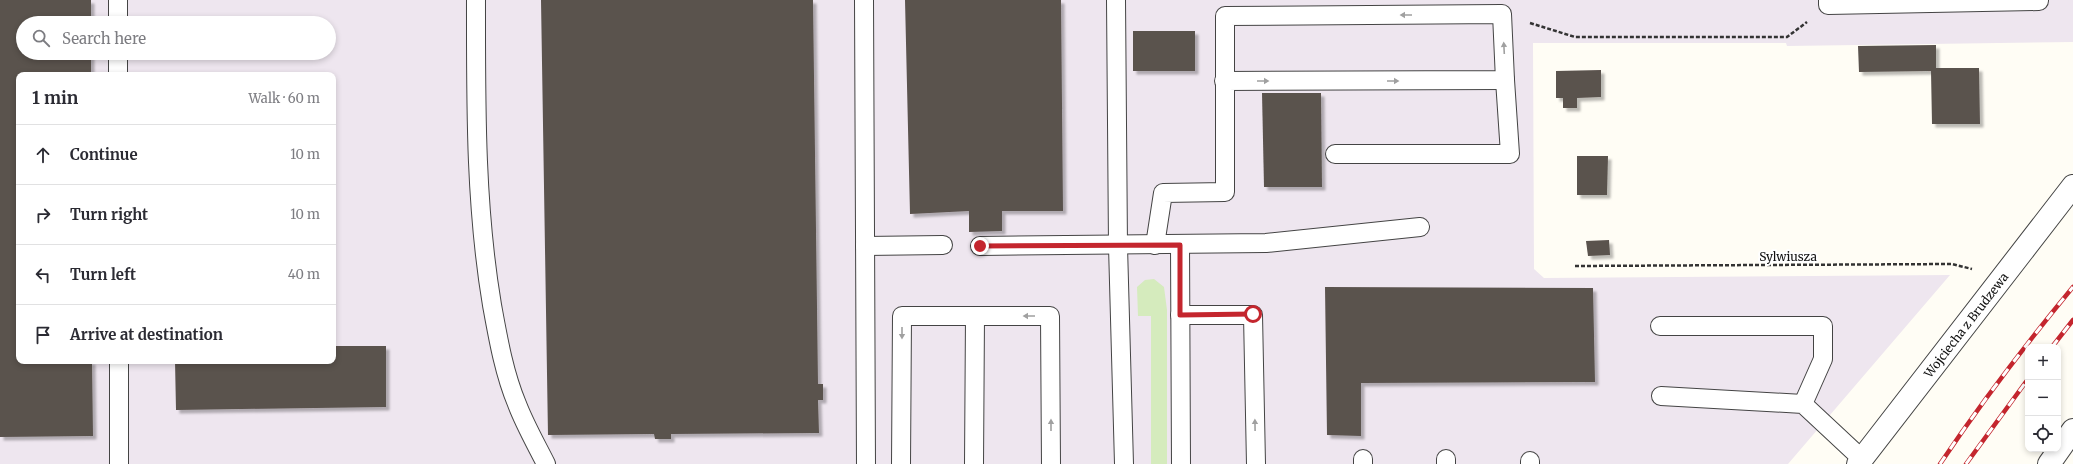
<!DOCTYPE html>
<meta charset="utf-8">
<style>
body{margin:0;font-family:Merriweather,serif;background:#f7f7f7;color:#2b2b33}
.controls{position:absolute;right:12px;bottom:12px;display:grid;overflow:hidden;border-radius:8px;box-shadow:0 2px 6px #0003}
.controls button{width:36px;height:36px;display:grid;place-items:center;padding:0;border:0;border-bottom:1px solid #e1e1e2;background:#fff;color:#2b2b33;font:20px sans-serif}
.stop{position:absolute;width:12px;height:12px;margin:-9px;border:3px solid #c4262e;border-radius:50%;background:#fff}
.stop.end{background:#c4262e;border-color:#fff;box-shadow:0 1px 4px #0008}
.list{margin:0;padding:0;list-style:none}
h2{display:flex;justify-content:space-between;align-items:center;height:52px;margin:0;padding:0 16px;font-size:17px}
h2 small{font-size:13px;font-weight:400;color:#7c7c81}
.list li{display:grid;grid-template-columns:26px 1fr auto;gap:12px;align-items:center;box-sizing:border-box;height:60px;padding:0 16px;border-top:1px solid #e1e1e2}
.list b{display:block;font-size:15px;white-space:nowrap}
.list em{font-size:13px;font-style:normal;color:#7c7c81}
.icon{flex:none;width:22px;height:22px;fill:none;stroke:currentColor;stroke-width:2;stroke-linecap:round;stroke-linejoin:round}
.map{position:relative;flex:none;width:2073px;height:464px;overflow:hidden}
.search{position:absolute;background:#fff;box-shadow:0 2px 6px #0003;left:16px;top:16px;width:320px;height:44px;display:flex;align-items:center;gap:10px;box-sizing:border-box;padding:0 14px;border-radius:22px;color:#7c7c81;font-size:15px}
.panel{position:absolute;background:#fff;box-shadow:0 2px 6px #0003;left:16px;top:72px;width:320px;height:292px;border-radius:8px}
.map>svg:first-child{display:block}
.industrial{fill:#eee6ef;fill-rule:evenodd}
.green{fill:#d5ebbd}
.building{fill:#5a524d;filter:url(#shadow)}
.lines{fill:none;stroke-linecap:round;stroke-linejoin:round}
.service-casing{stroke:#444;stroke-width:20}
.minor-casing{stroke:#444;stroke-width:24}
.path{stroke:#333;stroke-width:2.5;stroke-dasharray:4 2;stroke-linecap:butt}
.service{stroke:#fff;stroke-width:18}
.minor{stroke:#fff;stroke-width:22}
.rail-casing{stroke:#c4262e;stroke-width:4.5}
.rail{stroke:#fff;stroke-width:3;stroke-dasharray:9;stroke-linecap:butt}
.oneway{fill:#a0a0a0}
.route{stroke:#c4262e;stroke-width:5}
.labels{text-anchor:middle;dominant-baseline:central;stroke-width:4;stroke-linejoin:round;paint-order:stroke}
.street-label{font-size:12px;fill:#111;stroke:#fff}
</style>
<div class="map">
<svg width="2073" height="464" viewBox="0 0 2073 464">
<defs>
<filter id="shadow"><feDropShadow dx="3.5" dy="3.5" stdDeviation="1" flood-color="#0004"/></filter>
</defs>
<rect width="100%" height="100%" fill="#fffdf5"/>
<!-- industrial -->
<path class="industrial" d="M0,0H2073V42L1787,46L1786,43H1533L1534,269L1544,278L1950,275L1788,464H0ZM23,23H329V53H23ZM19,75H333V361H19Z"/>
<!-- green -->
<path class="green" d="M1154,279L1164,287L1167,310V464H1151V316H1138L1137,287L1145,280Z"/>
<!-- building -->
<g class="building">
<path d="M0,0H91V23H23V53H91V75H19V361H92L93,436L0,437Z"/>
<path d="M541,0H813L818,384H823V400H818L819,433L671,434V439H655L654,434L548,435Z"/>
<path d="M905,0H1061L1063,211H1002V231L969,232V211L910,214Z"/>
<rect x="1133" y="31" width="62" height="40"/>
<path d="M1936,45V68H1979L1980,124H1932L1931,71L1859,72L1858,46Z"/>
<path d="M1601,70V97L1577,98V108H1563V98H1556V71Z"/>
<path d="M1262,93H1321L1322,187H1264Z"/>
<path d="M1577,156H1608L1607,195H1577Z"/>
<path d="M1609,240L1610,255L1588,256L1586,241Z"/>
<path d="M1325,287L1593,288L1595,382L1361,383V436L1327,435Z"/>
<path d="M333,346H386V407L176,410L175,361H333Z"/>
</g>
<g class="lines">
<defs>
<g id="service">
<path d="M118,0V23"/>
<path d="M476,0C476,102 475,204 492,305C498,338 504,373 517,404C525,425 536,444 546,464"/>
<path d="M864,0L866,464"/>
<path d="M1116,0L1118,246L1124,464"/>
<path d="M1828,0V5L2039,1V0"/>
<path d="M118,53V75"/>
<path d="M1335,154H1510L1505,80"/>
<path d="M1155,245L1163,193L1225,192V16L1502,14L1505,80L1224,81"/>
<path d="M1180,245L1181,464"/>
<path d="M865,246L943,245"/>
<path d="M980,246L1266,243L1420,227"/>
<path d="M1180,315H1253L1256,464"/>
<path d="M1660,326H1823V359L1803,404"/>
<path d="M119,361V464"/>
<path d="M1661,396L1803,404L1862,459"/>
<path d="M1363,459V464"/>
<path d="M1446,459V464"/>
<path d="M901,464L902,316H1050L1051,464"/>
<path d="M974,464L975,316"/>
<path d="M1530,464V461"/>
</g>
<g id="minor">
<path id="s1" d="M1858,464L2073,186"/>
<path d="M2049,464L2073,430"/>
</g>
</defs>
<!-- service casing -->
<use href="#service" class="service-casing"/>
<!-- minor casing -->
<use href="#minor" class="minor-casing"/>
<!-- path -->
<g class="path">
<path d="M1530,23L1575,37H1787L1807,22"/>
<path d="M1575,266L1952,264L1972,269"/>
</g>
<!-- service -->
<use href="#service" class="service"/>
<!-- minor -->
<use href="#minor" class="minor"/>
<defs>
<g id="rail">
<path d="M2052,347L2073,320"/>
<path d="M1940,464C1981,403 2026,344 2073,287"/>
<path d="M1966,464L2028,379"/>
</g>
</defs>
<!-- rail casing -->
<use href="#rail" class="rail-casing"/>
<!-- rail -->
<use href="#rail" class="rail"/>
</g>
<!-- one-way arrows -->
<defs><path id="oneway-solid" d="M-6-.8H1V-3.2L6.5 0L1 3.2V.8H-6Z"/></defs>
<g class="oneway">
<use href="#oneway-solid" transform="translate(1406 15) rotate(180)"/>
<use href="#oneway-solid" transform="translate(1504 48) rotate(-93)"/>
<use href="#oneway-solid" transform="translate(1263 81)"/>
<use href="#oneway-solid" transform="translate(1393 81)"/>
<use href="#oneway-solid" transform="translate(1029 316) rotate(180)"/>
<use href="#oneway-solid" transform="translate(902 333) rotate(90)"/>
<use href="#oneway-solid" transform="translate(1051 425) rotate(-90)"/>
<use href="#oneway-solid" transform="translate(1255 425) rotate(-91)"/>
</g>
<g class="lines">
<!-- route -->
<path class="route" d="M980,246L1180,245V315L1253,314"/>
</g>
<g class="labels">
<!-- street labels -->
<g class="street-label">
<text x="1788" y="256">Sylwiusza</text>
<text stroke="none"><textPath href="#s1" startOffset="176">Wojciecha z Brudzewa</textPath></text>
</g>
</g>
</svg>
<div class="controls">
<button>+</button>
<button>−</button>
<button><svg class="icon" aria-label="locate" viewBox="0 0 24 24"><circle cx="12" cy="12" r="6"/><path d="M12 2v4M12 18v4M2 12h4M18 12h4"/></svg></button>
</div>
<div class="stop" style="left:1253px;top:314px"></div>
<div class="stop end" style="left:980px;top:246px"></div>
<div class="search"><svg class="icon" aria-label="search" viewBox="0 0 24 24"><circle cx="10" cy="10" r="6"/><path d="M15 15l6 6"/></svg>Search here</div>
<section class="panel">
<h2>1 min<small>Walk · 60 m</small></h2>
<ul class="list">
<li><svg class="icon" aria-label="ahead" viewBox="0 0 24 24"><path d="M12 20V5M6 11l6-6 6 6"/></svg><div><b>Continue</b></div><em>10 m</em></li>
<li><svg class="icon" aria-label="right" viewBox="0 0 24 24"><path d="M7 20v-9h11M14 6l5 5-5 5"/></svg><div><b>Turn right</b></div><em>10 m</em></li>
<li><svg class="icon" aria-label="left" viewBox="0 0 24 24"><path d="M17 20v-9H6M10 6l-5 5 5 5"/></svg><div><b>Turn left</b></div><em>40 m</em></li>
<li><svg class="icon" aria-label="arrive" viewBox="0 0 24 24"><path d="M6 21V4h12l-3 4 3 4H6"/></svg><div><b>Arrive at destination</b></div></li>
</ul>
</section>
</div>
